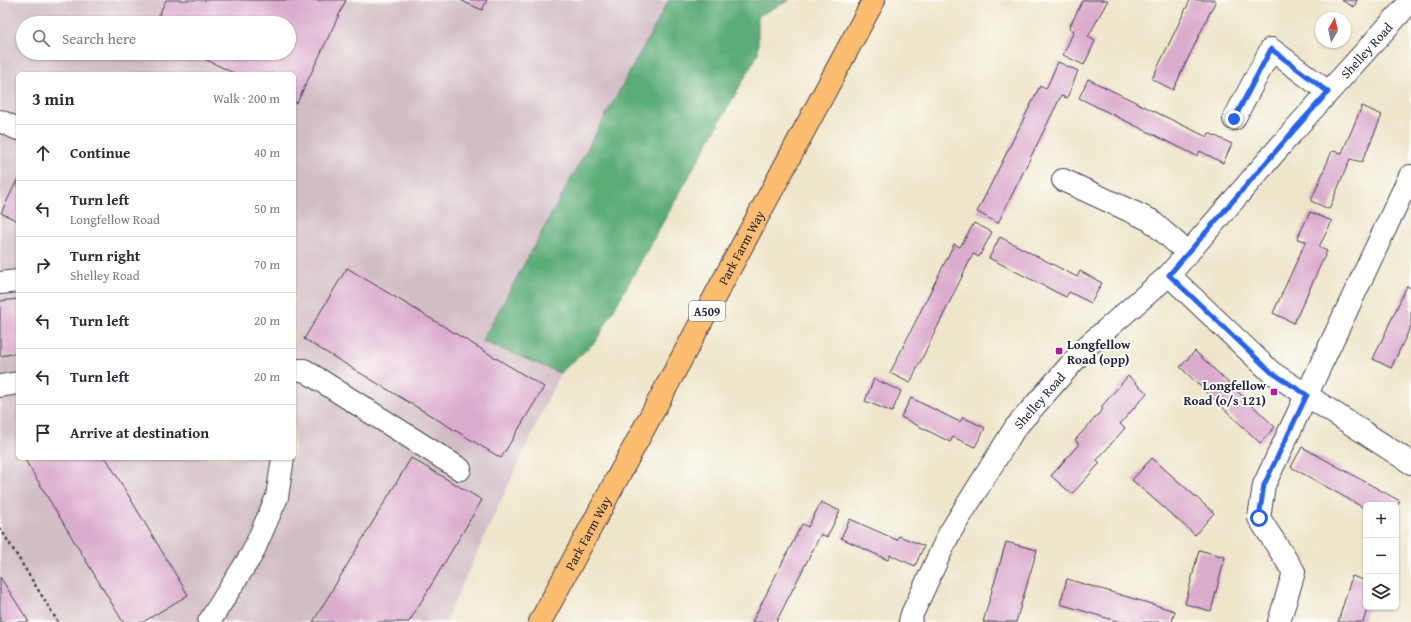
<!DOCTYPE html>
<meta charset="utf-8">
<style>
body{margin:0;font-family:"Gentium Book Plus",serif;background:#f2f2f3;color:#2b2b33}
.controls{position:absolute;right:12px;bottom:12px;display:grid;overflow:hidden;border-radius:6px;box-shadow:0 1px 3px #0004}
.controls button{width:36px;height:36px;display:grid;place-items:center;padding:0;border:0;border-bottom:1px solid #e1e1e2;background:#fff;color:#2b2b33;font:20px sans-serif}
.compass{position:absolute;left:1315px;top:12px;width:36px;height:36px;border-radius:50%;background:#fff;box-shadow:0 1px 3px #0004;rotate:8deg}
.stop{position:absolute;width:12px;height:12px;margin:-9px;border:3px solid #2563eb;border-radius:50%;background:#fff}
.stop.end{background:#2563eb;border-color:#fff;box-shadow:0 1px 4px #0008}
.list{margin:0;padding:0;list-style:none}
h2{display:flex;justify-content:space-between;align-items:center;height:52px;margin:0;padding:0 16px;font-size:17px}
h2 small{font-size:13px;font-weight:400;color:#7c7c81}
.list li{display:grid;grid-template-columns:26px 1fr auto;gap:12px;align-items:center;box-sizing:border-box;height:56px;padding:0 16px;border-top:1px solid #e1e1e2}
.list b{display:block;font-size:15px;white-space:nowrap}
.list p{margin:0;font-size:13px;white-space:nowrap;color:#7c7c81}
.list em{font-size:13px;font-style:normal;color:#7c7c81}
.icon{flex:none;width:22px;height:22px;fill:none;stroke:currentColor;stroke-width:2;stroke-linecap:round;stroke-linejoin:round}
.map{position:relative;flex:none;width:1411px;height:622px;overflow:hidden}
.search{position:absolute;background:#fff;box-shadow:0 1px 3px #0004;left:16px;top:16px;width:280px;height:44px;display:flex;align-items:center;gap:10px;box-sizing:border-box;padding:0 14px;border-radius:22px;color:#7c7c81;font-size:15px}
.panel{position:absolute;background:#fff;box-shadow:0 1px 3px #0004;left:16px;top:72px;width:280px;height:388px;border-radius:6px}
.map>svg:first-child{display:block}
.industrial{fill:#d2bdc5;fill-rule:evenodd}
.forest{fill:#5cac78;stroke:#3f675a}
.building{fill:#dbabcd}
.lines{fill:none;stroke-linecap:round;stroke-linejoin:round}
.minor-casing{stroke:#413f50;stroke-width:24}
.highway-casing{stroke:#413f50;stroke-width:24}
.path{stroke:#413f50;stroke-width:2.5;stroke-dasharray:3 3;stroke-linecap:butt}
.minor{stroke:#fff;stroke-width:22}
.highway{stroke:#fcbd6f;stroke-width:22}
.route{stroke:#2563eb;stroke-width:5}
.poi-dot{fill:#b5179e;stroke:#fdfcf7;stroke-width:1.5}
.labels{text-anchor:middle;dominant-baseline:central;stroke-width:4;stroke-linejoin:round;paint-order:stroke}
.shield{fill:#fdfcf7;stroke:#646373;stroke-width:1}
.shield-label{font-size:12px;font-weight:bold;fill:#22223b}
.street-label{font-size:13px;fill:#22223b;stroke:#fdfcf7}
.poi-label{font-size:13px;font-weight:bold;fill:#22223b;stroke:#fdfcf7;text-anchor:start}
</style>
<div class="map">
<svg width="1411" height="622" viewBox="0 0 1411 622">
<rect width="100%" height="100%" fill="#fdfcf7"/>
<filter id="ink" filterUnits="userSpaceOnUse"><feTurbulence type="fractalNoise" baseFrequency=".025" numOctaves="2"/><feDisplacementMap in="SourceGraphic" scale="8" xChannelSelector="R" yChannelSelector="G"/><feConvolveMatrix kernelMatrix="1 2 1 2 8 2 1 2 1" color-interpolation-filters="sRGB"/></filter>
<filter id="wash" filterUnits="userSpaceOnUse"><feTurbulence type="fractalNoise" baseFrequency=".012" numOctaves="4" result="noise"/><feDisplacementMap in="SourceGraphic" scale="16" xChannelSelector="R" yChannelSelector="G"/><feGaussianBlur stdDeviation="0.9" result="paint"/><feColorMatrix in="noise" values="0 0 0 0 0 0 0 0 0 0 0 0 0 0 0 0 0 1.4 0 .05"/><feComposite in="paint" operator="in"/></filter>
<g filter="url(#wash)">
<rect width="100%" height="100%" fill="#eee6ca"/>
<!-- industrial -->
<path class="industrial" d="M0,0H669L482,341L560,373L445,622H0ZM23,23H289V53H23ZM18,74H294V458H18Z"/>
<!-- forest -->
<path class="forest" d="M669,0H790L758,16V54L596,341L560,373L482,341Z"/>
<g id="blocks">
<!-- building -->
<g class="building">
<path d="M166,0H346L297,103L294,102V74H236L192,53H289V23H155Z"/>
<path d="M460,0H487L482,10Z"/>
<path d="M1083,0H1108L1088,37L1095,41L1084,65L1063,55L1074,31L1069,28Z"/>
<path d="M1190,0H1216L1173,90L1152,79Z"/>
<path d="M1341,0H1357L1354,7Z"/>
<path d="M1058,62L1078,71L1067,98L1061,96L998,223L977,212L1040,86L1046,89Z"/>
<path d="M1088,79L1207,137L1209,133L1232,144L1223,163L1200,151L1197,156L1079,98Z"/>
<path d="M1362,106L1382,115L1362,162L1350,159L1329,209L1311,201L1332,151L1342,153Z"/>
<path d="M18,178V221L1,213Z"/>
<path d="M1310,212L1332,221L1319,247L1327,251L1294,323L1273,313L1306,241L1297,239Z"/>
<path d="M974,223L992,232L979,257L973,254L910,383L890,373L954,244L960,247Z"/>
<path d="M1000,237L1077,277L1080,271L1102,283L1091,303L1069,292L1066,297L989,258Z"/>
<path d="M347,268L544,387L501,458L304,339Z"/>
<path d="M1407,286L1411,288V326L1391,368L1373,359Z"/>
<path d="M18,299V353L0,356V301Z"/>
<path d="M1195,351L1275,427L1260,443L1180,367Z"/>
<path d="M1128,376L1147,393L1120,424L1125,428L1097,460L1100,463L1072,494L1051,476L1079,444L1075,440L1103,409L1101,407Z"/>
<path d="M874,379L901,391L892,412L865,401Z"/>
<path d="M911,398L960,422L963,417L985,428L975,447L953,437L950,442L901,417Z"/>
<path d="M1302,447L1400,501L1396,508V505H1366V509L1291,467Z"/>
<path d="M24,458H106L188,595L143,622H123Z"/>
<path d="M411,458L482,500L409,622H313Z"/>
<path d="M1152,458L1214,513L1195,535L1132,480Z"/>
<path d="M821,502L840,511L827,537L821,534L776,622H752L802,524L808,527Z"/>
<path d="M850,519L897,540L899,536L924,546L915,566L890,555L888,560L841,538Z"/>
<path d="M1006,542L1037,550L1025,591L1016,622H983Z"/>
<path d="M1199,550L1225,557L1211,611L1185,604Z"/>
<path d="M1352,576L1366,581V607H1368L1363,622H1338Z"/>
<path d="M0,577L29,622H0Z"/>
<path d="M1067,579L1175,611L1172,622H1120L1060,604Z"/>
</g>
</g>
</g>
<g filter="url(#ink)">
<use href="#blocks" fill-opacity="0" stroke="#413f50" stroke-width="1"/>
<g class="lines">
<defs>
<g id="minor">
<path d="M1234,119L1271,49L1328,92"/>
<path d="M0,121L18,129"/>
<path d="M1063,180L1150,220L1188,253"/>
<path d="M1169,275L1271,372L1411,463"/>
<path d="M0,283L18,281"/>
<path d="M294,370H304L460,469"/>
<path d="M0,386L18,383"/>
<path d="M209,622L252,554L277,497L283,458"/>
<path id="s1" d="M910,622L912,614L949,534L1015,428L1086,347L1169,275L1295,129L1411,1"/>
<path d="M1279,622L1294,572L1259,518L1264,485L1410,176"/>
</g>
<g id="highway">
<path id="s2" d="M540,622L874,0"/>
</g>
</defs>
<!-- minor casing -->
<use href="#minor" class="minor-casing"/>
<!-- highway casing -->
<use href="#highway" class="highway-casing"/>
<!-- path -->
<path class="path" d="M0,528L58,622"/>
<!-- minor -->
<use href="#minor" class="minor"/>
<!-- highway -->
<use href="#highway" class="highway"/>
</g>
</g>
<g class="lines" filter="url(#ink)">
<!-- route -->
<path class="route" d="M1234,119L1271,49L1328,92L1295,129L1169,275L1271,372L1307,395L1264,485L1259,518"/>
</g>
<!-- markers -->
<g class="poi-dot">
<rect x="1055" y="347" width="8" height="8" rx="2"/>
<rect x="1270" y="388" width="8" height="8" rx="2"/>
</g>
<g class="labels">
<!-- shield labels -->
<rect class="shield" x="689" y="301" width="36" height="20" rx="3"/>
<g class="shield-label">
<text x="707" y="311">A509</text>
</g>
<!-- street labels -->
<g class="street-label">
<text stroke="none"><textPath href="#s1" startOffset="738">Shelley Road</textPath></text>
<text stroke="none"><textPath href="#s2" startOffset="425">Park Farm Way</textPath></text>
<text stroke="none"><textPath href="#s1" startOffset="258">Shelley Road</textPath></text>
<text stroke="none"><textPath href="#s2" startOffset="101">Park Farm Way</textPath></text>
</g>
<!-- poi labels -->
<g class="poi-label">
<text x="1067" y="344">Longfellow<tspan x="1067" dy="15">Road (opp)</tspan></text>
<text x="1266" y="385" text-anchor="end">Longfellow<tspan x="1266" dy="15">Road (o/s 121)</tspan></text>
</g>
</g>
</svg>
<div class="controls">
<button>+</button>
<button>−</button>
<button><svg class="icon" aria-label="layers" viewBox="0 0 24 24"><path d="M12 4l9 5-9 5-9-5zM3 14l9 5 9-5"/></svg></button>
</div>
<svg class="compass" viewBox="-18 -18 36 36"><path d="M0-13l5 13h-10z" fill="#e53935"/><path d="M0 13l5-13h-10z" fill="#7c7c81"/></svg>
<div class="stop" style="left:1259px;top:518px"></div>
<div class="stop end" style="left:1234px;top:119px"></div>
<div class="search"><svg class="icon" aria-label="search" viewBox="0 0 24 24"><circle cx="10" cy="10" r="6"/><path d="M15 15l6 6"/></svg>Search here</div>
<section class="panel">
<h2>3 min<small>Walk · 200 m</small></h2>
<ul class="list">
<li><svg class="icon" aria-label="ahead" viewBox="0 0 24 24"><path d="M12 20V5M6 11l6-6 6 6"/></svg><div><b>Continue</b></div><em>40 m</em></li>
<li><svg class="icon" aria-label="left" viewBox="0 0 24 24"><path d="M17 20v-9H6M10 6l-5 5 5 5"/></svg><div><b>Turn left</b><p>Longfellow Road</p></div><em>50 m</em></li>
<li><svg class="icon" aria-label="right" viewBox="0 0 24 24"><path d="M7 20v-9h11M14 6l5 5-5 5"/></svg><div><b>Turn right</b><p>Shelley Road</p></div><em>70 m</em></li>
<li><svg class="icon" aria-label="left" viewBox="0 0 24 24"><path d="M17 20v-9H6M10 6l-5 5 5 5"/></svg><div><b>Turn left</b></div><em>20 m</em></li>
<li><svg class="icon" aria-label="left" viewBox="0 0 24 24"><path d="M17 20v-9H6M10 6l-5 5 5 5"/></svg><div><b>Turn left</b></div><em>20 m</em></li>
<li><svg class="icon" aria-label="arrive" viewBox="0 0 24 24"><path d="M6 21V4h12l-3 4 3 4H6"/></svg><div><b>Arrive at destination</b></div></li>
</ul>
</section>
</div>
